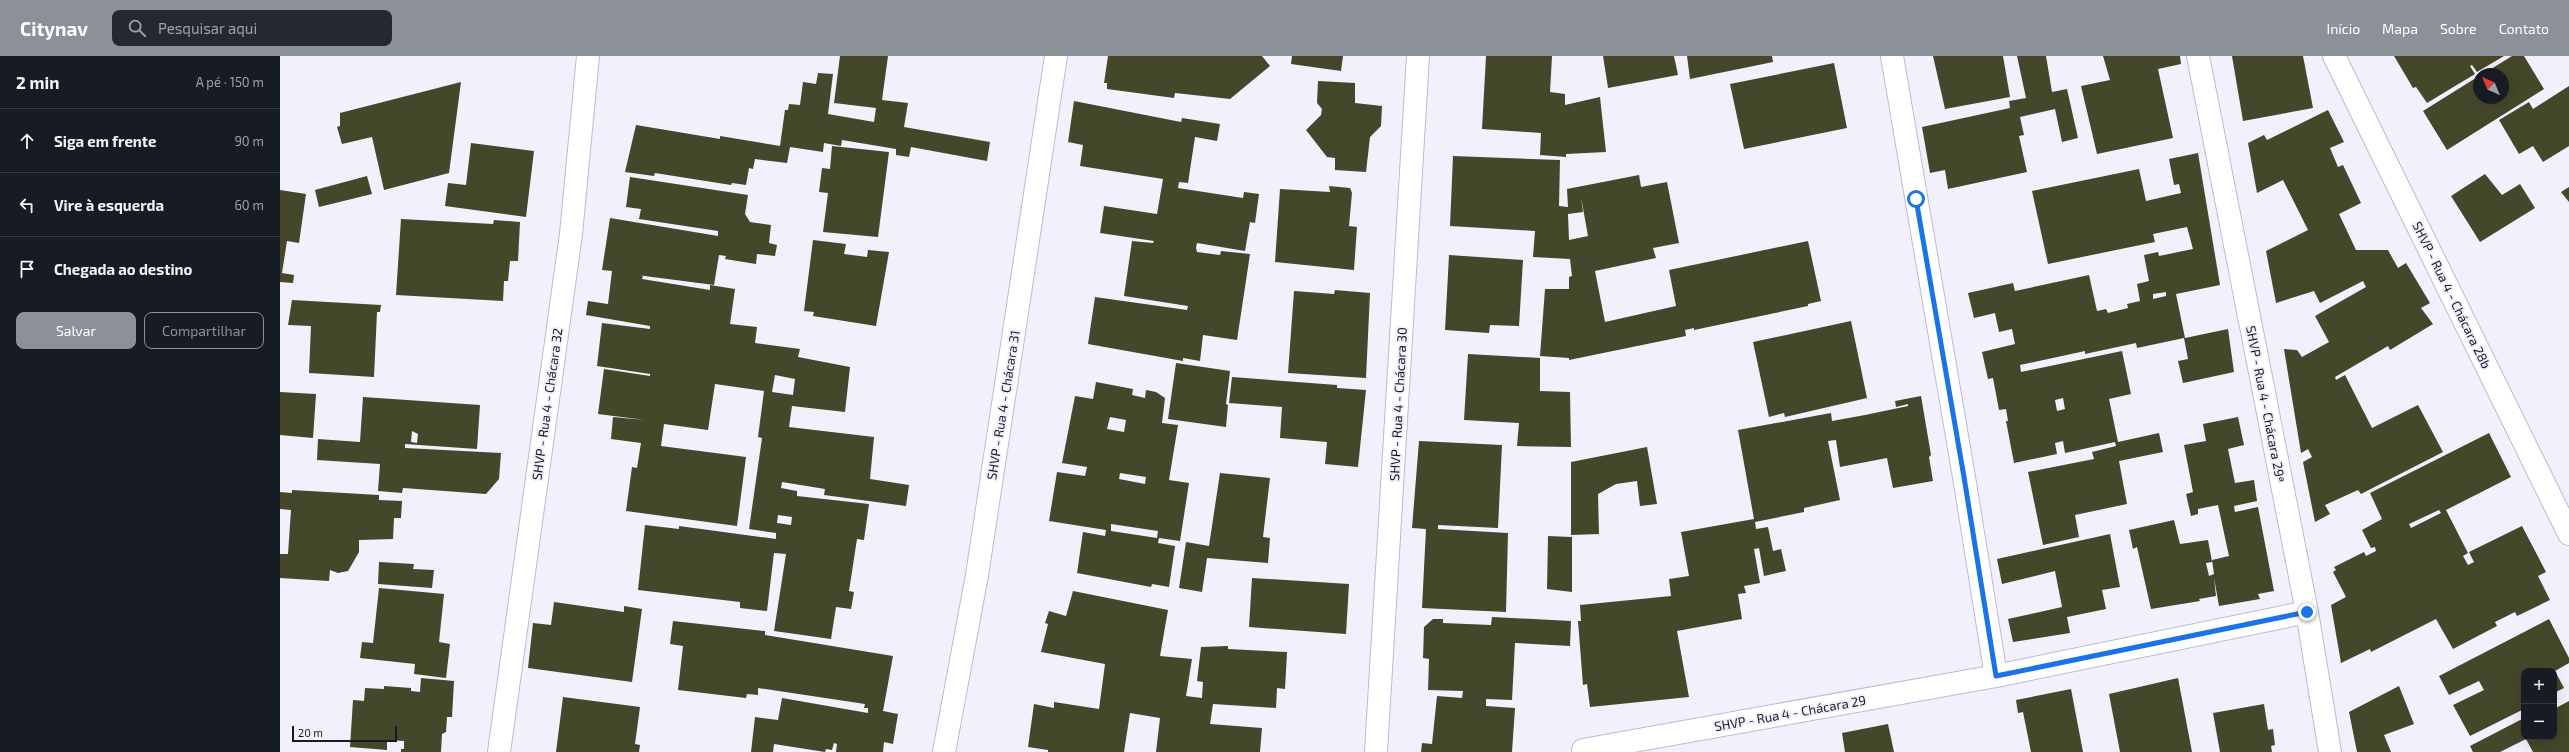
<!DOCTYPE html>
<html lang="pt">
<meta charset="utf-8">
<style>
body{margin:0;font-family:"Exo 2",sans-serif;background:#242831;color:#f1f3f6}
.controls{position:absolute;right:12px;bottom:12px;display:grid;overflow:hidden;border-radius:8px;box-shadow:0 4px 16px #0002}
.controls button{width:36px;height:36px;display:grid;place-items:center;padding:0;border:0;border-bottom:1px solid #363941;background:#171b24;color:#f1f3f6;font:20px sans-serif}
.compass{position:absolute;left:2193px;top:12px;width:36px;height:36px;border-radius:50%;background:#171b24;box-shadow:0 4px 16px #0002;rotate:316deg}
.scale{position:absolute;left:12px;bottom:10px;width:105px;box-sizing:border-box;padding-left:4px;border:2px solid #1b1825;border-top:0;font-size:11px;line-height:14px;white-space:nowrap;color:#1b1825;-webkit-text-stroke:3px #f3f0fe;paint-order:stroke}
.stop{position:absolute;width:12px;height:12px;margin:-9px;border:3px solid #1a73e8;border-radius:50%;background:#fff}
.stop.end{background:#1a73e8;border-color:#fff;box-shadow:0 1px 4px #0008}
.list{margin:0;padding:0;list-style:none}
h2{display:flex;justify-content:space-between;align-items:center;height:52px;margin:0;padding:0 16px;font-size:17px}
h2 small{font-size:13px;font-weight:400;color:#9ea1a6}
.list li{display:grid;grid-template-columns:26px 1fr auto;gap:12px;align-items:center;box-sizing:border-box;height:64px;padding:0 16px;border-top:1px solid #363941}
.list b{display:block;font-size:15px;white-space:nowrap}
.list em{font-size:13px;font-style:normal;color:#9ea1a6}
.actions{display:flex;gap:8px;padding:12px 16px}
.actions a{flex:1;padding:9px 0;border:1px solid #8c9099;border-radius:8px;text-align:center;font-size:14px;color:#8c9099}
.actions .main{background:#8c9099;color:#fff}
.icon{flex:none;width:22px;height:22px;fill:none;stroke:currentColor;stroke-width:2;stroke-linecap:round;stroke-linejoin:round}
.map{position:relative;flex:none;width:2289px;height:696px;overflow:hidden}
header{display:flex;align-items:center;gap:24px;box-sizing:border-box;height:56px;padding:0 20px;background:#8c9099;color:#fff}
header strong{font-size:19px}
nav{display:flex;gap:22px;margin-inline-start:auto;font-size:14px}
.search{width:280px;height:36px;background:#242831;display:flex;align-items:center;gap:10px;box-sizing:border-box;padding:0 14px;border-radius:8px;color:#9ea1a6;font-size:15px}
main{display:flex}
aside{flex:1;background:#171b24}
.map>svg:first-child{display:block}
.building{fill:#444729;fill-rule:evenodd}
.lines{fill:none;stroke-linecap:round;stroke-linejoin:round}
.pedestrian-casing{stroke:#beb8d9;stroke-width:24}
.minor-casing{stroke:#beb8d9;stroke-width:24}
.pedestrian{stroke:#fff;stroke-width:22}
.minor{stroke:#fff;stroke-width:22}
.route{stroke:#1a73e8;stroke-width:5}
.labels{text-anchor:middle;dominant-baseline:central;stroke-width:4;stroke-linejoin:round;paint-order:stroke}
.street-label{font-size:13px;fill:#1b1825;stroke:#f3f0fe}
</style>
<header>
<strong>Citynav</strong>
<div class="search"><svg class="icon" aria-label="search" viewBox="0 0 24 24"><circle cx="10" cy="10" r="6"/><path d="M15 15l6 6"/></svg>Pesquisar aqui</div>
<nav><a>Início</a><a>Mapa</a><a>Sobre</a><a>Contato</a></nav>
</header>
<main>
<aside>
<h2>2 min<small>A pé · 150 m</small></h2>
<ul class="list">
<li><svg class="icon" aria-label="ahead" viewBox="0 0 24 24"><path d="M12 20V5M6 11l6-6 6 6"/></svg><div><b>Siga em frente</b></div><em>90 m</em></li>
<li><svg class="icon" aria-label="left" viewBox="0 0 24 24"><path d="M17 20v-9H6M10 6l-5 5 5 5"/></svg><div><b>Vire à esquerda</b></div><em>60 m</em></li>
<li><svg class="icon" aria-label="arrive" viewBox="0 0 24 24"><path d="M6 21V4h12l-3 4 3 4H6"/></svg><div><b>Chegada ao destino</b></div></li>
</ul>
<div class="actions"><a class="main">Salvar</a><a>Compartilhar</a></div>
</aside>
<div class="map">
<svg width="2289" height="696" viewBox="0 0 2289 696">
<rect width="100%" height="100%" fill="#f3f0fe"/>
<!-- building -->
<g class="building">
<path d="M560,0H608L602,44L628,47L624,71L710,86L707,105L631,91L629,101L616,99V93L562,84L561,90L544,87L543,96L510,91L507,107L475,103L473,113L469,112L466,129L452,127L451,129L375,117L374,120L345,116L356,69L440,83V80L500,90L505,54H508L509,48L520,49L523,26L536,28L538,17L553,18L548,58L594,66L596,52L554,47Z"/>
<path d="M828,0H982L990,10L950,43L895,37L894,42L827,33V27H824Z"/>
<path d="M1012,0H1063L1061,15L1011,8Z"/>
<path d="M1206,0H1272L1270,36L1285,38V49L1320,41L1326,96L1286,98V101L1260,99L1261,77L1202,73Z"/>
<path d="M1323,0H1394L1398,19L1328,32Z"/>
<path d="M1407,0H1492L1493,6L1410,23Z"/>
<path d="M1653,0H1723L1730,41L1665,53Z"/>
<path d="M1737,0H1766L1772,36L1787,33L1798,82L1782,86L1775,53L1740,61L1744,79L1739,80L1747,116L1668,133L1665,114L1650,117L1642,71L1730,52L1729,45L1746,42Z"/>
<path d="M1823,0H1900L1901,8L1878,13L1893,82L1817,98L1801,30L1830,24Z"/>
<path d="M1952,0H2023L2033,52L1963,65Z"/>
<path d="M2114,0H2224L2197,16L2192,9L2190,10L2195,18L2147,47L2136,31L2133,32Z"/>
<path d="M2232,0H2244L2264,33L2167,94L2143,55L2199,20V42H2223V18H2203Z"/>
<path d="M1554,7L1567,72L1464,93L1450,28Z"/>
<path d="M1038,25L1075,27V47L1102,50L1101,70L1090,81L1086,116L1055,114V102L1047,101L1026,74L1041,59L1042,53L1037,47Z"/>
<path d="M181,26L169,117L104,134L92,81L62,88L57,71L60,70V57Z"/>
<path d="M2289,30V90L2263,106L2253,90L2239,98L2219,64L2249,46L2253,53Z"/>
<path d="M794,45L901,66L902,62L940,68L937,85L915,81L908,127L899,126L898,132L963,142L964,136L979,138L975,167L970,166L965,195L917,187L916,192L917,196L940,199L941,195L970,198L957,284L923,279L920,305L903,302V305L808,288L815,241L907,254L908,250L844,240L852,185L873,187L874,185L820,177L824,150L877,158L883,123L800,110L803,89L788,86Z"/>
<path d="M2048,54L2064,86L2050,92L2058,111L2063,109L2081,147L2059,158L2076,194H2108L2118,212L2126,207L2150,247L2141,252L2153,268L2110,294L2108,290L2055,321L2056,324L2065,319L2092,372L2138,349L2163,396L2081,438L2078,434L2045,449L2050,458L2035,466L2023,406L2032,401L2028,393L2021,397L2004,293L2017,294L2022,301L2049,286L2035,260L2086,231L2083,225L2040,247L2034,235L1996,247L1986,195L2028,174L2003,124L1977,137L1968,87L1984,79L1987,84Z"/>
<path d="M191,87L254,95L246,161L165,150L168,127L186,129Z"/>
<path d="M552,90L609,96L598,181L543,176L548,137L539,136L542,112L550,113Z"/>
<path d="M1918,97L1940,229L1896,238L1905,282L1948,273L1954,316L1903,327L1898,305L1908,303L1904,282L1857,292L1856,287L1805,298V295L1740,309L1741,316L1842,295L1851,338L1829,343L1838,386L1879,377L1883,396L1839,405L1847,448L1795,459L1799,481L1763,489L1748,416L1814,403L1812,396L1836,390L1835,386L1785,397L1783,385L1775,387L1777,398L1734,407L1726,365H1728L1726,353L1719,354L1713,322L1708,323L1702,296L1735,288L1732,273L1719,276L1715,257L1694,262L1688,237L1733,227L1735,235L1809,219L1817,255L1826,253L1828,257L1848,252L1847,248L1860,245L1857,228L1869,225L1864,199L1878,196L1879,200L1913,193L1907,171L1873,178L1875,186L1768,208L1752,135L1859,113L1866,145L1901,137L1899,128L1894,129L1889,103ZM1886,236V240L1873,243V238ZM1783,342L1785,353L1777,355L1775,344Z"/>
<path d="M1173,100L1280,104L1279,150L1288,151L1287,133L1359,119L1361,131L1387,126L1399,187L1373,192L1376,202L1315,215L1325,266L1396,250L1389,214L1528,185L1541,245L1528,248V250L1414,274V272L1405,274L1406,280L1289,304V302L1260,300L1265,233H1289V221L1292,220L1290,203L1253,201L1255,175L1170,170ZM1301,141L1308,180L1289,184L1288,158L1303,156Z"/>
<path d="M2205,118L2222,139L2240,128L2255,152L2200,186L2171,140Z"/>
<path d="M87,120L92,138L39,151L35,134Z"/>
<path d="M350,121L468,139L465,158L470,166L491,169L489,187L497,189L495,200L477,198L476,208L445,203L446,200L439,199L434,229L357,219L363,220L362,223L430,234V229L455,233L450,268L477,271L475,287L520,293L518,301L570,311L565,356L512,350L509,371L594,381L590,423L629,429L626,450L544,439L545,433L502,426L501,432L517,435V440L589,448L584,484L577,483L569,535L574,536L571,553L556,551L551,583L494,575L506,498L494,497L487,555L460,552V546L358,534L365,469L399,473V470L496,483V477L469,473L482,382L478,381L484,335L435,328L428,374L384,368L381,390L466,401L457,470L346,455L352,411L357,412L361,387L331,383L333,361L365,364L318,358L324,313L370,320V318L317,310L322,267L370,273V270L306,259L308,245L328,248L332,215L322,214L330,162L438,180V175L359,163L361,153L346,151ZM495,319L515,323L513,339L492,336ZM498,459L512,461L511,469L497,467Z"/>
<path d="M1049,130L1070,132L1072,137L1069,170L1077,171L1074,214L995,206L1000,133L1050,136Z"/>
<path d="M2289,131V146L2281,136Z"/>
<path d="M0,134L26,138L19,187L7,185L2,217L14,219L13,227L0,226Z"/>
<path d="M121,163L213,168L214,164L240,166L238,205H230L228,225H224L223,245L116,239Z"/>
<path d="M533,184L566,188L564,198L587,201L588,194L609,196L596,270L533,260L534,256L524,255Z"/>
<path d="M1169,199L1243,204L1239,270L1210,269L1209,277L1165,274Z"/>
<path d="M1055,234L1090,237L1086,322L1008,317L1014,235L1054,238Z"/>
<path d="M12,244L101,249L100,256H97L94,321L29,317L31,270L8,269Z"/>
<path d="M1571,265L1587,342L1505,361L1504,357L1489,361L1473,286Z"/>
<path d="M1188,298L1260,302V335L1290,336L1291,391L1237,390L1239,367L1184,364Z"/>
<path d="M896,307L950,315L946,348L948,349L946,371L888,363Z"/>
<path d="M952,321L1057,329V332L1086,334L1078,411L1045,408L1047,386L1000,382L1002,351L949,347Z"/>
<path d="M816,326L853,333L852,339L865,342L866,334L876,336L885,342L882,367L898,369L889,424L909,427L900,485L879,482L878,487L895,490L889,531L872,528L871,531L797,517L803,476L825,480L826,474L769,465L777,416L805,420L807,411L782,407L795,340L813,343ZM830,361L846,364L844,376L827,373ZM840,417L866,421L865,428L839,423ZM831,468L878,475L877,482L831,475Z"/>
<path d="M0,336L36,338L33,382L0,379Z"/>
<path d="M1641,340L1651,399L1649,401L1653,425L1613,432L1607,402L1560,411L1556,384L1548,385L1560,444L1524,452V456L1475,466L1476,473L1488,471L1493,495L1501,493L1506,515L1484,520L1479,492L1474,493L1480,527L1464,530L1466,537L1458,538L1462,563L1397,575L1409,641L1310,651L1307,628L1303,629L1298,565H1301L1300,549L1391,540L1389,523L1409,520L1401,476L1474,463L1458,374L1551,357L1552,365L1585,359L1628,350V348L1616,351L1615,345Z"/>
<path d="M83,341L200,349L197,393L125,388V392L221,397L219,423L206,438L123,432L122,437L98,435L100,408L37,404L38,383L80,386ZM132,375L138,378L137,387L131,386Z"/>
<path d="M1958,361L1964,389L1948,393L1955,427L1974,424L1977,445L1954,450L1955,456L1978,451L1994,535L1978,538L1980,543L1939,550L1934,522L1936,540L1919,543L1920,545L1871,553L1857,491L1853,493L1849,474L1894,464L1900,488L1928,484L1932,506L1926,507L1929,520L1934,518L1932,504L1949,500L1938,449L1918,453V458L1911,460L1906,438L1913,436L1904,389L1926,385L1923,368Z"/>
<path d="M2209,377L2231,421L2166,454L2188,497L2183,500L2188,509L2194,506L2189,496L2242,470L2266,516L2258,520L2270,544L2237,560L2235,556L2215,566L2217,570L2173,593L2156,563L2091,596L2090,593L2061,607L2051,549L2066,541L2053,516L2056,514L2054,511L2084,496L2086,500L2096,495L2095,491L2091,492L2082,474L2102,463L2090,437ZM2159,454L2161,457L2131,472L2129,468Z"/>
<path d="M1139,385L1222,389L1218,472L1158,469V473L1228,477L1226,556L1142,552L1146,473L1132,472Z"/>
<path d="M1367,391L1377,448L1360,450L1357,425L1336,428L1318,438L1319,478L1291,479V406Z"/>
<path d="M940,417L990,422L983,481L990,482L988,507L927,502L922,536L899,532L906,486L929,490Z"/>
<path d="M12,434L99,439V444L122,445L121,462H114L113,483L79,484V496L68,515L58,517L50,514L49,525L0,522V498H8L11,454L0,453V436L12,437Z"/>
<path d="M1830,478L1840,531L1822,534L1826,553L1787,561L1790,577L1733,586L1728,563L1782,551L1775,515L1722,528L1717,503Z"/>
<path d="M1268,480L1292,481V536L1267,533Z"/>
<path d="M99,506L134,508L133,513L154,514L152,532L98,528Z"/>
<path d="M972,522L1069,528L1066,578L969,571Z"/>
<path d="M99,532L164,538L159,586L170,588L166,622L134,618L135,608L80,602L82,586L93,587Z"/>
<path d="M793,535L888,554L880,600L912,603L906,640L922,642L923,626L917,625L921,591L948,590V593L1007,596L1005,633L997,632L996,652L933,648L930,668L982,672L980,696H876L880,662L850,657L844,696H768V694L748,691L754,648L774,652V646L819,653L825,608L761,596L768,568L765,567L769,555L786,560Z"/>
<path d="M274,546L344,556V550L362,553L352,626L248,612L253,567L271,569Z"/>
<path d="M1212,561L1291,565L1290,590L1235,587L1232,644L1206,643V650L1235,652L1232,696H1141L1142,687L1152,688L1157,640L1182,642L1183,635L1148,634L1149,603L1143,602L1144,571L1153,563H1163V567L1211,569Z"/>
<path d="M2269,563L2289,602V607L2275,615L2284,632L2274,637V615H2244V653L2190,680L2173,649L2204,634L2199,625L2169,639L2159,620Z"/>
<path d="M393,565L485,575V579L613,600L603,655L618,658L613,688L604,686L603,696H556L557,688L554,687L552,694L546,693L545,696L494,688L493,696H471L475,661L498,664L502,642L588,657V652H584L585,648L478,632V639L467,638L466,642L398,634L403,590L390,588Z"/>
<path d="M141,622L174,625L172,661H167L166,676L162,678L161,696H121V693H124V685L107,684V694L70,691L73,644L84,645L85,632L104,633V630L131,632V635L140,636Z"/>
<path d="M1898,622L1912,696H1840L1829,638Z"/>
<path d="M2119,630L2134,668L2104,679L2111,696H2077L2069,656Z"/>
<path d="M1791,633L1803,696H1751L1743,656L1738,657L1736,644Z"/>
<path d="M283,641L360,651L355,688L360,689L359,696H276Z"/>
<path d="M2289,645V696H2253L2246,683L2220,696H2193L2190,690L2244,662V681H2274V653Z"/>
<path d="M1984,648L1988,674L1993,673L1995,689L1991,690L1992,696H1940L1933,657Z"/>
<path d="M1608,668L1614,696H1565L1562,677Z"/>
</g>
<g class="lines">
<defs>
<path id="pedestrian" d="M1096,696L1138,0"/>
<g id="minor">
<path d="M1612,0L1684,421L1716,620"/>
<path d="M1918,0L2027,556L2050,696"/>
<path d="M2054,0L2289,478"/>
<path d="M1303,694L1716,620L2027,556"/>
<path d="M219,696L291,178L308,0"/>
<path d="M664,696L697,519L776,0"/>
</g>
</defs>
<!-- pedestrian casing -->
<use href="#pedestrian" class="pedestrian-casing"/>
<!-- minor casing -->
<use href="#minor" class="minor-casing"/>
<!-- pedestrian -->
<use href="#pedestrian" class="pedestrian"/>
<!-- minor -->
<use href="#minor" class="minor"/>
</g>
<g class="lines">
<!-- route -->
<path class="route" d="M1636,143L1684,421L1716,620L2027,556"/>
</g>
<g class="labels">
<!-- street labels -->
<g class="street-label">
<text transform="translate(2172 239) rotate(64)">SHVP - Rua 4 - Chácara 28b</text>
<text transform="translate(267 348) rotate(-82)">SHVP - Rua 4 - Chácara 32</text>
<text transform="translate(1118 348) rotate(-87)">SHVP - Rua 4 - Chácara 30</text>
<text transform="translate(1986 348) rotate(79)">SHVP - Rua 4 - Chácara 29ª</text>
<text transform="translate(723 349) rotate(-81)">SHVP - Rua 4 - Chácara 31</text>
<text transform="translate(1510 657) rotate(-10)">SHVP - Rua 4 - Chácara 29</text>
</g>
</g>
</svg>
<div class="controls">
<button>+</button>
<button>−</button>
</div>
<svg class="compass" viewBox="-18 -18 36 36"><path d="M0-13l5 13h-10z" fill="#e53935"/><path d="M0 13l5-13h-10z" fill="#9ea1a6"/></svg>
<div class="scale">20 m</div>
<div class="stop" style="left:1636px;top:143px"></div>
<div class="stop end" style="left:2027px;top:556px"></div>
</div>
</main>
